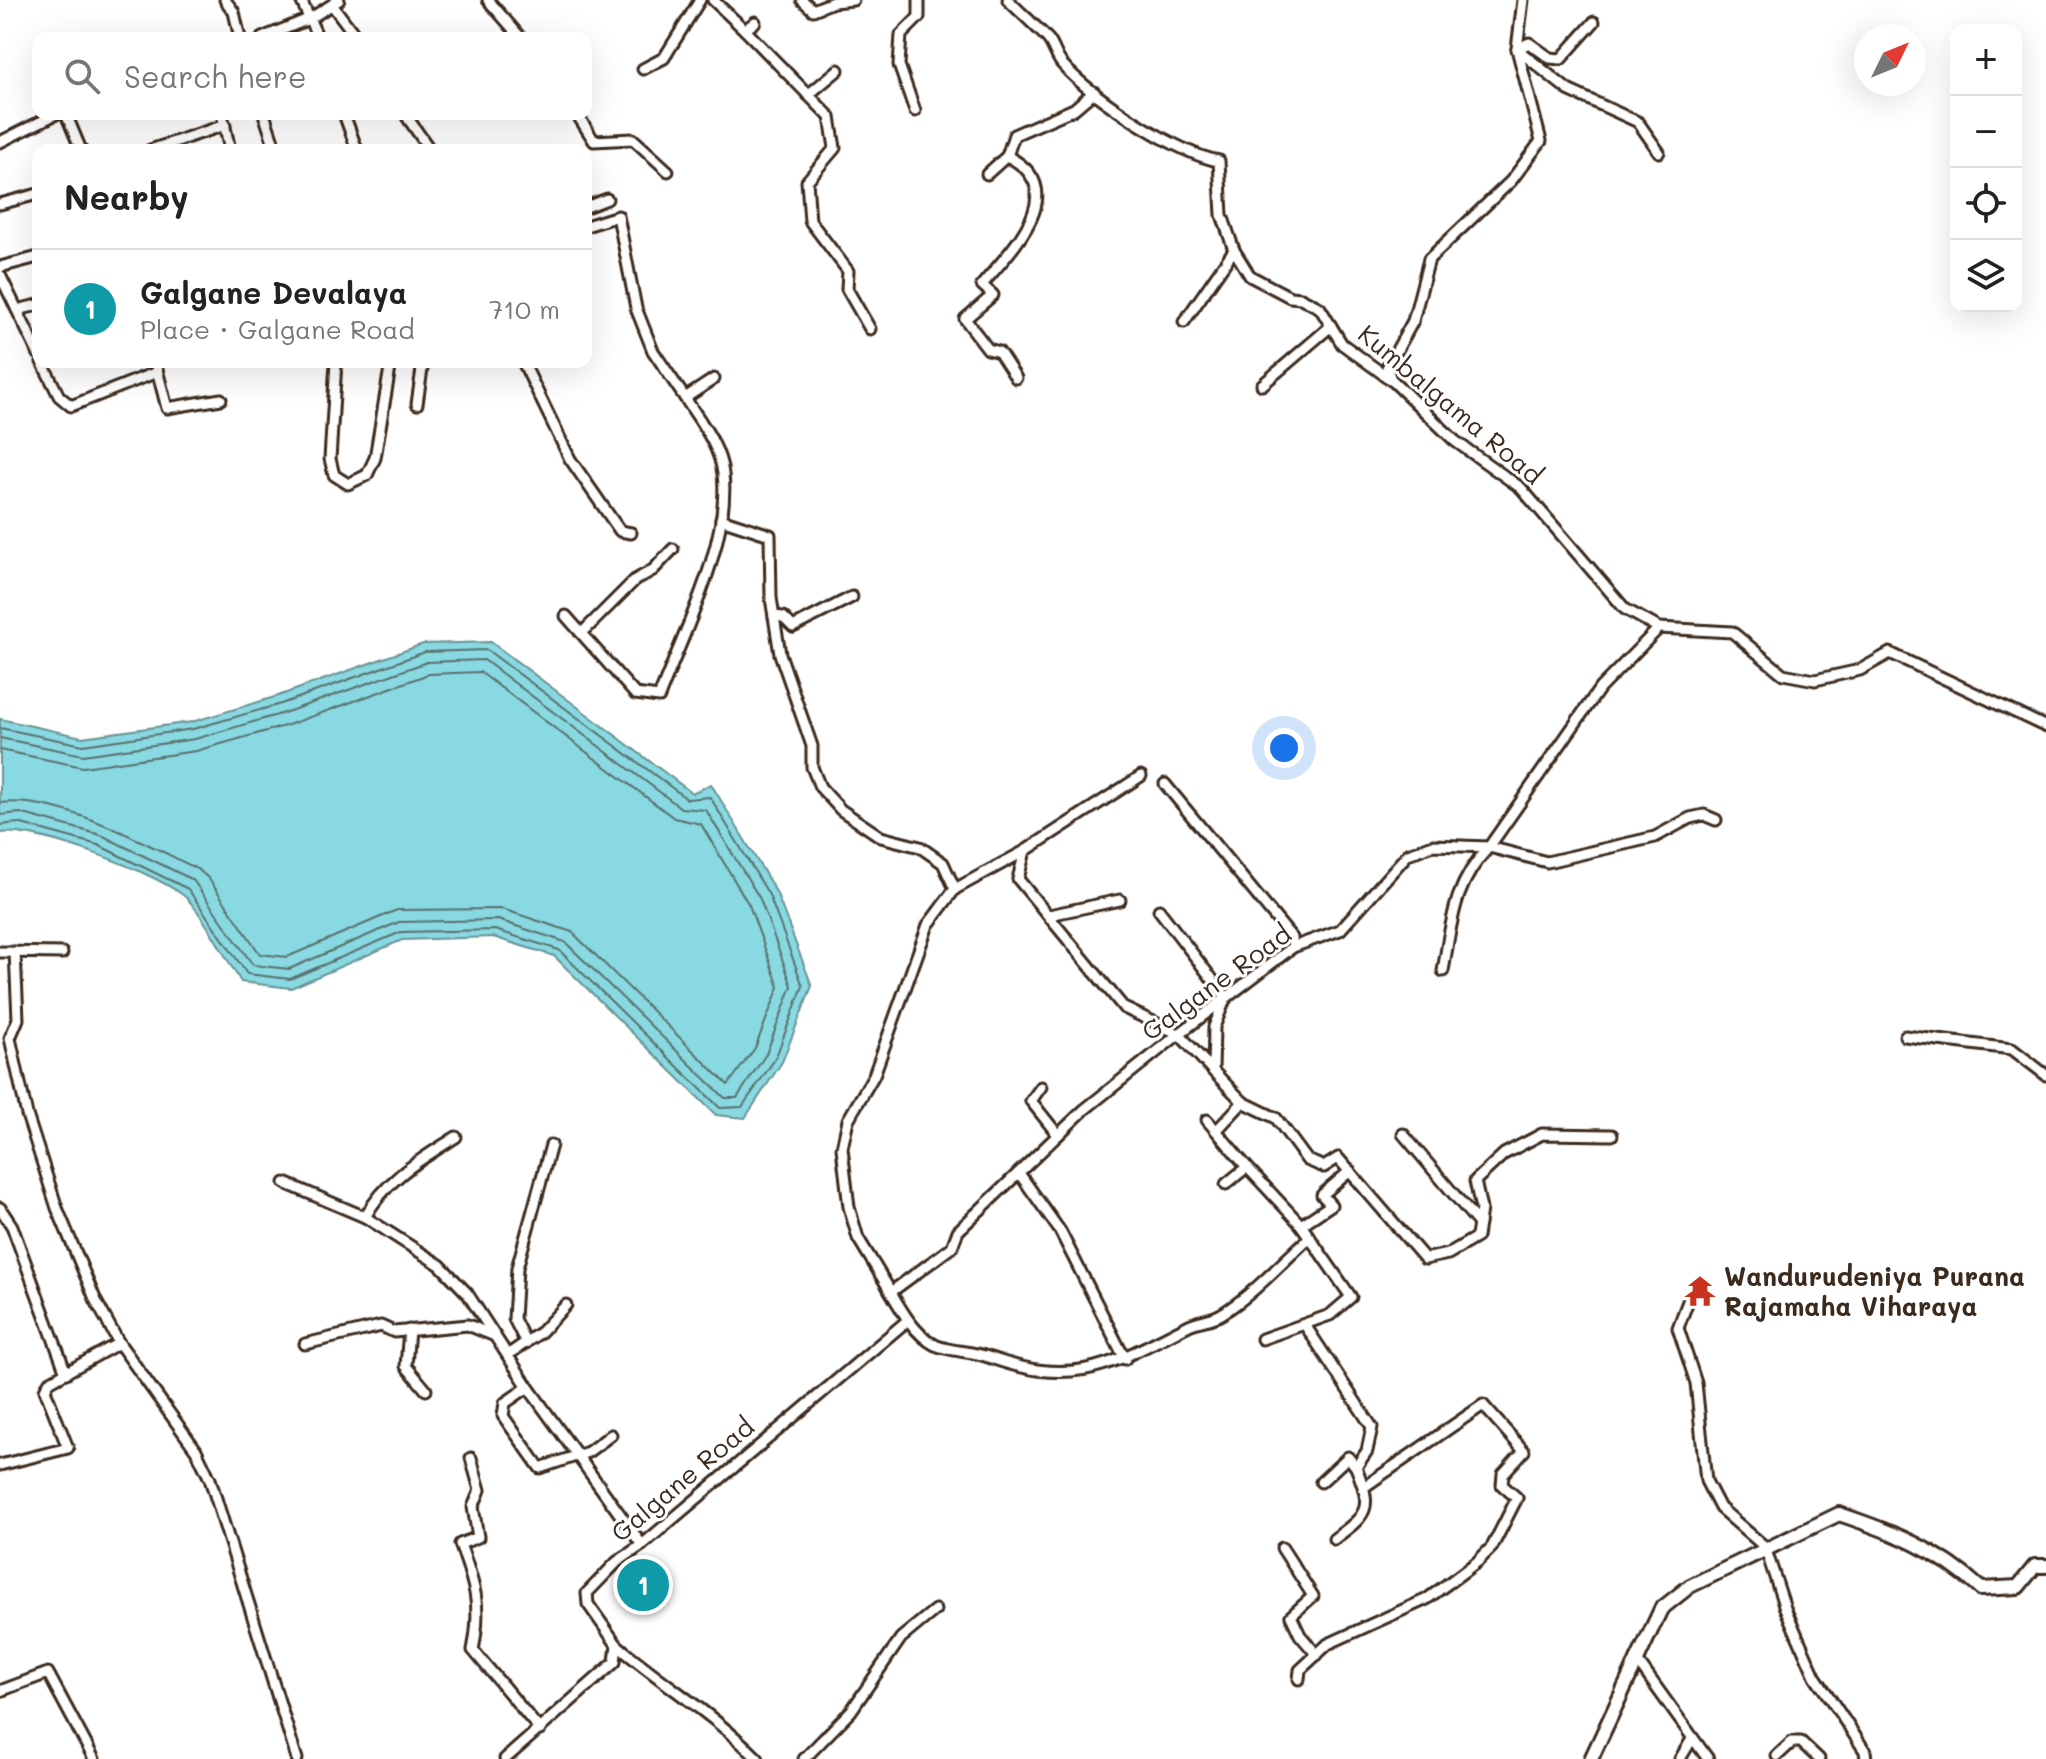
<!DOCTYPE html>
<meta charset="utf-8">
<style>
body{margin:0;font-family:Mali,sans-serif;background:#f6f6f6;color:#222}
.controls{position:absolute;right:24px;top:24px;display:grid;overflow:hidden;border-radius:16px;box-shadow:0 8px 32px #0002}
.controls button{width:72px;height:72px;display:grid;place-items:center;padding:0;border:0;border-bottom:2px solid #e0e0e0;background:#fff;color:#222;font:40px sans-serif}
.compass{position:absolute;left:1854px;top:24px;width:72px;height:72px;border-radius:50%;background:#fff;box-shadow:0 8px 32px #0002;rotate:47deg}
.you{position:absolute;left:1284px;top:748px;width:28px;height:28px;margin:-20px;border:6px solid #fff;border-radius:50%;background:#1a73e8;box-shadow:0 0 0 12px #1a73e833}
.badge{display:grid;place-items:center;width:52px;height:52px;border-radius:50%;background:#c8321e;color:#fff;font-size:26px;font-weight:700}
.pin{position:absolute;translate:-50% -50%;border:4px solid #fff;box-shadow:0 2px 8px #0006}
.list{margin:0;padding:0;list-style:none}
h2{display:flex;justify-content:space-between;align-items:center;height:104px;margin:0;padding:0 32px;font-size:34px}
h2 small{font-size:26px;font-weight:400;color:#767676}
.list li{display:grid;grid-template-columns:52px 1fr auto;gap:24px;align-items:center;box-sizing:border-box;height:120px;padding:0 32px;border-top:2px solid #e0e0e0}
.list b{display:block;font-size:30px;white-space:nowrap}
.list p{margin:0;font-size:26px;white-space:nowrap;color:#767676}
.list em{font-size:26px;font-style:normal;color:#767676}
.icon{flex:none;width:44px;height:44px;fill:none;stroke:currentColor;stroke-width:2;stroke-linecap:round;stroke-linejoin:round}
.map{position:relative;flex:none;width:2046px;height:1759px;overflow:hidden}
.search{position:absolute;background:#fff;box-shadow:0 8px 32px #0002;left:32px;top:32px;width:560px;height:88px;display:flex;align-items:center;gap:20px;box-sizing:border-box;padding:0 28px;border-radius:16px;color:#767676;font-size:30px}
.panel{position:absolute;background:#fff;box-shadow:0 8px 32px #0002;left:32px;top:144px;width:560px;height:224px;border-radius:16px}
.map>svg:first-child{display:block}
.water{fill:#88d9e2;stroke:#699394;stroke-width:2}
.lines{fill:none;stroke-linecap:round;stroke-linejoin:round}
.shore{stroke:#5a706c;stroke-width:2}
.minor-casing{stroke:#3b2a1e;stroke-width:15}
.tertiary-casing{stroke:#3b2a1e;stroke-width:18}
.minor{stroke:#fff;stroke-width:9}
.tertiary{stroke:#fff;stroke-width:12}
.labels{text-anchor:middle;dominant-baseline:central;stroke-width:6;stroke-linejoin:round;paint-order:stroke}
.street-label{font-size:26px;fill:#3b2a1e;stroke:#fff}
.poi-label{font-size:26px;font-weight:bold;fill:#3b2a1e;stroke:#fff;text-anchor:start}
</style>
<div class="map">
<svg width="2046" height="1759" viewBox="0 0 2046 1759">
<rect width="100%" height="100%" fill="#fff"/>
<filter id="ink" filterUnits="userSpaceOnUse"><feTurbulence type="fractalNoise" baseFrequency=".0125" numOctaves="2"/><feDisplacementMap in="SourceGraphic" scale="16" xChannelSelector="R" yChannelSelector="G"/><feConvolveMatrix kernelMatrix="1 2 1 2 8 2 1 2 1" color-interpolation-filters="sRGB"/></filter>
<g filter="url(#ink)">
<!-- water -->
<path class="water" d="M491,642L692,793L711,784L776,892L812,986L782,1062L745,1118L716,1115L554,956L493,937L402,940L291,988L241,982C228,962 199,907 183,895C151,871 39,828 0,833V719L82,737L192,722L278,696L423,644Z"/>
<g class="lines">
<!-- shore -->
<g class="shore">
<path d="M0,728L83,745L193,729L281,704L425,652L487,650L687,799L710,797L769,895L803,986L775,1059L742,1107L720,1108L559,950L495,930L401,932L290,979L247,974L188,889L98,845L18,823L0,825"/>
<path d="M0,738L83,755L195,739L284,713L427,662L484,660L681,808L706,810L760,899L792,986L766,1054L737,1098H725L565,942L498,920L399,922L289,969L253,965L193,880L101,835L20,813L0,815"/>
<path d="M0,750L83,767L196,751L288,725L429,674L480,672L674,818L701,824L749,905L779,987L755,1048L728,1085L572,932L502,909L397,910L287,957L260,954L209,879L199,870C147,844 59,795 0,803"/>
</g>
<defs>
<g id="minor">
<path d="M225,0L234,12L240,38"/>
<path d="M301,0L318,38"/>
<path d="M488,0L521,38"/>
<path d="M713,0L745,30L755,22"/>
<path d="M802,0L813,10L833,2L853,0"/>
<path d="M1008,0C1021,13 1035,25 1048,39C1054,46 1056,58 1063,65C1091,97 1178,154 1219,161L1222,215L1234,250L1250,276L1290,297L1301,298L1320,308L1342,344L1394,382L1455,441L1521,488L1625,609L1659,628L1732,632L1783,674L1815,680L1860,670L1890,653L2046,727"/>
<path d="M333,6L357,38"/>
<path d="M1594,22L1561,59L1550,58L1529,43L1517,49L1568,90L1638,122L1659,152"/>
<path d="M745,30L830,117L835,148L807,181L810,221L848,271L847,289L870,329"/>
<path d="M262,38L311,18L339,0"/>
<path d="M643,69L664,58L700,0"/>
<path d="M808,95L838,70"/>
<path d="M915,111L899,65L901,35L919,17V0"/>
<path d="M66,114L81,150"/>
<path d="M222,114L230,150"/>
<path d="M264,114L276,150"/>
<path d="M344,114L357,150"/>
<path d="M405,114L430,150"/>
<path d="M577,114L594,141L633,139L668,171"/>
<path d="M0,142L56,114"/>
<path d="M150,150L225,125"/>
<path d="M1007,156C1074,190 1011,250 982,285L993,295L965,319L988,349L999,352L1016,378"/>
<path d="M987,174L1007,156L1014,135L1074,109L1094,92"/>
<path d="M0,204L38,194"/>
<path d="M586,207L607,199"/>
<path d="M586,226L618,216L636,308L653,351L685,398L714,379"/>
<path d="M0,267L38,257"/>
<path d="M0,275L38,353"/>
<path d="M17,310L38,305"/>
<path d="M1184,322L1234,250"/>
<path d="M42,362L59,396L71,406L157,372"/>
<path d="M155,362L167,408L221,399"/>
<path d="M336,362L330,459L334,475L348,484L367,475L375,458L391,362"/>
<path d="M523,362L570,459L620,531L631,533"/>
<path d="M1391,380L1387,368L1413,321L1429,259L1511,181L1541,141L1517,49L1523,0"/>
<path d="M1262,385L1331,326"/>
<path d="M417,404L423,362"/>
<path d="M721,519L770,535L771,598L780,654L812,746V767L820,787L841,810L881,837L920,847L943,863L955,889L928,925L874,1075L848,1120L842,1148L849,1207L858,1238L891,1292L952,1247L958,1231L1084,1110L1179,1034L1293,947L1340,930L1408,854L1433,845L1489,847L1600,688L1659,628"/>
<path d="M566,616L635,694L659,697C683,634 731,541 723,474C720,446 700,421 685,398"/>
<path d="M774,616L783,617L793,627L852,597"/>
<path d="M582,633L635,580L653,570L673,549"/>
<path d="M1141,776L1025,851L1018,879L1124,1008L1179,1034L1213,1071"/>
<path d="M1165,784L1292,938L1293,947"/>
<path d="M955,889L1025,851"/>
<path d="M1159,910L1226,997L1214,1027L1213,1071L1243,1102L1276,1118L1307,1160L1324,1167L1338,1158L1425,1259L1448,1254L1477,1237L1481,1209L1475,1181L1504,1154L1542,1134L1612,1135"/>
<path d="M1049,915L1120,900"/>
<path d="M0,952L62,953"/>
<path d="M15,952L18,1019L10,1038L27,1115L57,1208L96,1301L119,1343L196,1450L210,1479L297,1759"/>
<path d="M1443,971C1452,921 1453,885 1489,847L1547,862L1655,837L1690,818L1704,815L1716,820"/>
<path d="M1905,1036L2012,1049L2046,1075"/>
<path d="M1041,1087L1031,1101L1058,1135"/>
<path d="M1207,1120L1247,1167"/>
<path d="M1217,1130L1243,1102"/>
<path d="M1403,1134L1479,1224"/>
<path d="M1019,1173L1060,1231L1125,1359"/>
<path d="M285,1183L365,1217L440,1265L467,1293L528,1387L642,1545"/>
<path d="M1226,1184L1247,1167L1301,1225"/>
<path d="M0,1208L12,1226L66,1373"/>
<path d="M365,1217C387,1178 420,1160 456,1137"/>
<path d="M889,1289C900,1308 914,1334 935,1345C951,1352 972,1351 988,1357C1077,1389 1111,1364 1189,1325C1199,1320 1213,1320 1223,1313C1255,1293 1282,1262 1310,1237"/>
<path d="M1688,1301L1678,1328L1696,1383L1706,1481L1720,1508L1765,1547L1785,1608L1815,1676L1865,1751L1866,1759"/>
<path d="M1305,1325L1372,1427L1367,1451L1356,1467C1372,1508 1370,1513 1334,1539"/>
<path d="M409,1330L406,1366L426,1390"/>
<path d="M1262,1339L1330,1315L1351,1297L1301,1225L1331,1205L1322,1195L1350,1171"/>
<path d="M526,1343L514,1319L517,1268L551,1145"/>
<path d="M305,1344L381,1326L394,1332L468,1325L495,1336"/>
<path d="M509,1354L541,1332L566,1305"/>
<path d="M528,1387L505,1403L503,1416L540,1468L588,1452L611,1435"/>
<path d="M471,1458L480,1490L473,1507L478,1537L460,1544C475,1585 482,1606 473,1650L540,1730"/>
<path d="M0,1465L68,1448L45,1390L49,1382L119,1343"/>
<path d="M1321,1482L1348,1457L1356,1467"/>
<path d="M1282,1548L1313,1596L1291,1616L1300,1635L1317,1655"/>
<path d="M617,1645C663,1684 716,1716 758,1759"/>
<path d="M1636,1659L1708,1759"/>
<path d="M1299,1679L1300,1670L1328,1644L1427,1599L1477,1562L1492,1547L1517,1498L1502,1485L1503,1474L1524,1451L1483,1405L1364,1487"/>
<path d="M0,1691L48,1673L94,1759"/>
<path d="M1777,1756L1792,1742H1801L1819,1759"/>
<path d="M505,1759L615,1662L617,1645L588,1604L587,1593L617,1562L642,1545L908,1320"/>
<path d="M804,1759L851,1711L901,1638L935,1610"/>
<path d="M1680,1759L1692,1739"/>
</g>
<path id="tertiary" d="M1591,1759L1661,1609L1690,1586L1839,1514C1893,1532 1939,1550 1981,1589L2018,1587L2035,1566H2046"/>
</defs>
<!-- minor casing -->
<use href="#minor" class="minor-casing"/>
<!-- tertiary casing -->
<use href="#tertiary" class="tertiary-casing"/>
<!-- minor -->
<use href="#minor" class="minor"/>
<!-- tertiary -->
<use href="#tertiary" class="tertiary"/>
</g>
</g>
<!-- icons -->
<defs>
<symbol id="temple-bare" viewBox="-9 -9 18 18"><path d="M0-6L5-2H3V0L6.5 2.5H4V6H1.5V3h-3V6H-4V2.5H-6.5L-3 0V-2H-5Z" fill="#c8321e" stroke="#fff" stroke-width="2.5" paint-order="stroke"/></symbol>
</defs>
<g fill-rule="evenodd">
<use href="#temple-bare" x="1678" y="1269" width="44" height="44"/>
</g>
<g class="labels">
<!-- street labels -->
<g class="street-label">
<text transform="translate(1451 404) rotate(40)">Kumbalgama Road</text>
<text transform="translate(1216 982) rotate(-36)">Galgane Road</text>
<text transform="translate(682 1479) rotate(-40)">Galgane Road</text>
</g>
<!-- poi labels -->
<g class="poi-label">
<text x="1724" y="1276">Wandurudeniya Purana<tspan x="1724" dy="30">Rajamaha Viharaya</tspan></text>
</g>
</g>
</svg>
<div class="controls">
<button>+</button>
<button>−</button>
<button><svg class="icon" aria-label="locate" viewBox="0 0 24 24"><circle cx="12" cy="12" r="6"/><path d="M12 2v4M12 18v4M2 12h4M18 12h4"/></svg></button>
<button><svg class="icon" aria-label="layers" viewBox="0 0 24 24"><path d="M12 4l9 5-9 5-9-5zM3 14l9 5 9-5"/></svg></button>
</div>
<svg class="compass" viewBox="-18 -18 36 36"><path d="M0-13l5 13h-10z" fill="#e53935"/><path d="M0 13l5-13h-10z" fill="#767676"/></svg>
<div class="you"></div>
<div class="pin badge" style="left:643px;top:1585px;background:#0f9aa8">1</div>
<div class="search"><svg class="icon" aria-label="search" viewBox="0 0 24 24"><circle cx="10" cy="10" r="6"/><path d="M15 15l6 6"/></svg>Search here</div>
<section class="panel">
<h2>Nearby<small></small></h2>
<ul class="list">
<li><span class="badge" style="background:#0f9aa8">1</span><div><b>Galgane Devalaya</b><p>Place · Galgane Road</p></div><em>710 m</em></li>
</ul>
</section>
</div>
